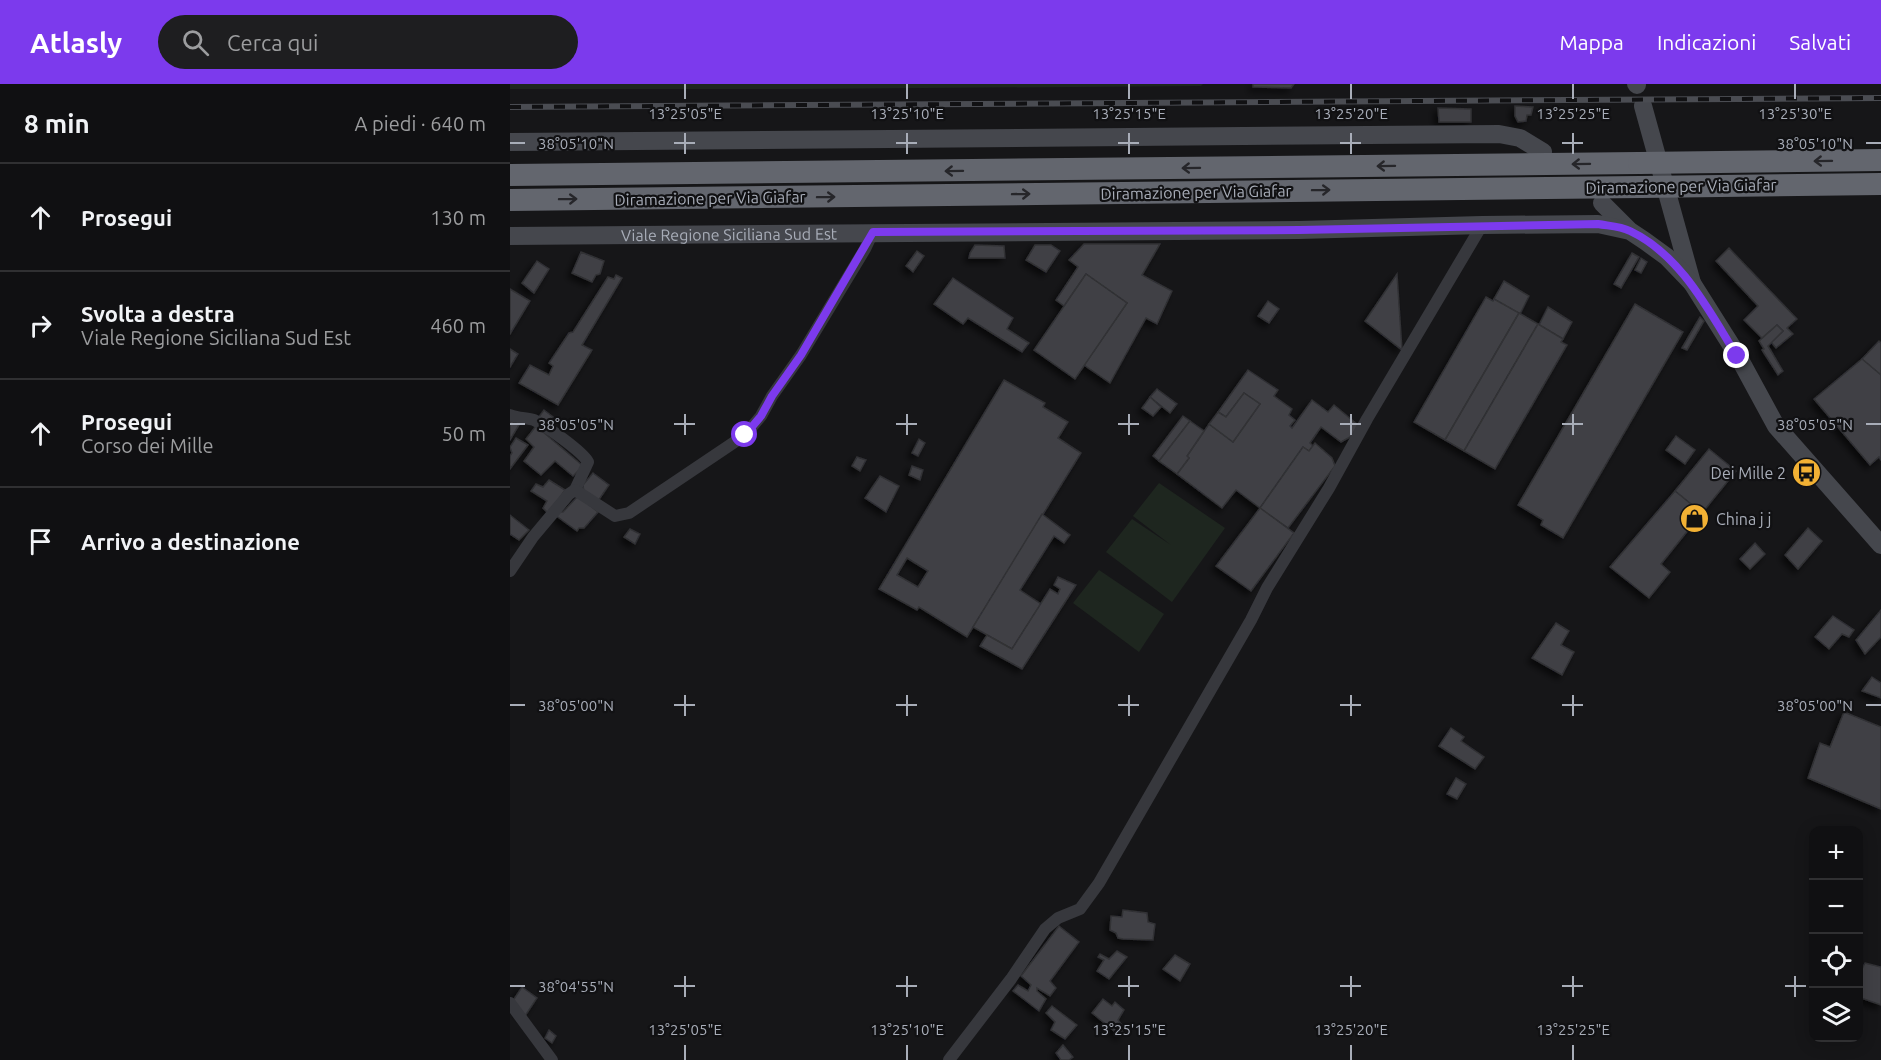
<!DOCTYPE html>
<html lang="it">
<meta charset="utf-8">
<style>
body{margin:0;font-family:Ubuntu,sans-serif;background:#1e1e20;color:#f1f3f6}
.controls{position:absolute;right:18px;bottom:18px;display:grid;overflow:hidden;border-radius:12px;box-shadow:0 3px 15px #0003}
.controls button{width:54px;height:54px;display:grid;place-items:center;padding:0;border:0;border-bottom:2px solid #303032;background:#101012;color:#f1f3f6;font:30px sans-serif}
.stop{position:absolute;width:18px;height:18px;margin:-14px;border:4px solid #7c3aed;border-radius:50%;background:#fff}
.stop.end{background:#7c3aed;border-color:#fff;box-shadow:0 2px 6px #0008}
.list{margin:0;padding:0;list-style:none}
h2{display:flex;justify-content:space-between;align-items:center;height:78px;margin:0;padding:0 24px;font-size:26px}
h2 small{font-size:20px;font-weight:400;color:#9c9d9f}
.list li{display:grid;grid-template-columns:39px 1fr auto;gap:18px;align-items:center;box-sizing:border-box;height:108px;padding:0 24px;border-top:2px solid #303032}
.list b{display:block;font-size:22px;white-space:nowrap}
.list p{margin:0;font-size:20px;white-space:nowrap;color:#9c9d9f}
.list em{font-size:20px;font-style:normal;color:#9c9d9f}
.icon{flex:none;width:33px;height:33px;fill:none;stroke:currentColor;stroke-width:2;stroke-linecap:round;stroke-linejoin:round}
.map{position:relative;flex:none;width:1371px;height:976px;overflow:hidden}
header{display:flex;align-items:center;gap:36px;box-sizing:border-box;height:84px;padding:0 30px;background:#7c3aed;color:#fff}
header strong{font-size:28px}
nav{display:flex;gap:33px;margin-inline-start:auto;font-size:21px}
.search{width:420px;height:54px;background:#1e1e20;display:flex;align-items:center;gap:15px;box-sizing:border-box;padding:0 21px;border-radius:33px;color:#9c9d9f;font-size:22px}
main{display:flex}
aside{flex:1;background:#101012}
.map>svg:first-child{display:block}
.green{fill:#1e261f}
.building{fill:#404145;stroke:#303034;stroke-width:1.5;fill-rule:evenodd;filter:url(#shadow)}
.lines{fill:none;stroke-linecap:round;stroke-linejoin:round}
.street{stroke:#37383d;stroke-width:12}
.secondary{stroke:#45474d;stroke-width:18}
.highway{stroke:#63666e;stroke-width:22}
.rail-casing{stroke:#4a4c52;stroke-width:6}
.rail{stroke:#111113;stroke-width:4;stroke-dasharray:11;stroke-linecap:butt}
.highway-bridge{stroke:#63666e;stroke-width:22}
.oneway{stroke:#26262a}
.route{stroke:#7c3aed;stroke-width:8}
.ticks{fill:none;stroke:#a8adb8;stroke-width:2}
.labels{text-anchor:middle;dominant-baseline:central;stroke-width:4.5;stroke-linejoin:round;paint-order:stroke}
.street-label{font-size:16px;fill:#a8adb8;stroke:#111113}
.poi-label{font-size:16px;fill:#a8adb8;stroke:#111113;text-anchor:end}
.ticks-label{font-size:15px;text-anchor:middle;fill:#a8adb8;stroke:#111113;stroke-width:4.5;stroke-linejoin:round;paint-order:stroke}
</style>
<header>
<strong>Atlasly</strong>
<div class="search"><svg class="icon" aria-label="search" viewBox="0 0 24 24"><circle cx="10" cy="10" r="6"/><path d="M15 15l6 6"/></svg>Cerca qui</div>
<nav><a>Mappa</a><a>Indicazioni</a><a>Salvati</a></nav>
</header>
<main>
<aside>
<h2>8 min<small>A piedi · 640 m</small></h2>
<ul class="list">
<li><svg class="icon" aria-label="ahead" viewBox="0 0 24 24"><path d="M12 20V5M6 11l6-6 6 6"/></svg><div><b>Prosegui</b></div><em>130 m</em></li>
<li><svg class="icon" aria-label="right" viewBox="0 0 24 24"><path d="M7 20v-9h11M14 6l5 5-5 5"/></svg><div><b>Svolta a destra</b><p>Viale Regione Siciliana Sud Est</p></div><em>460 m</em></li>
<li><svg class="icon" aria-label="ahead" viewBox="0 0 24 24"><path d="M12 20V5M6 11l6-6 6 6"/></svg><div><b>Prosegui</b><p>Corso dei Mille</p></div><em>50 m</em></li>
<li><svg class="icon" aria-label="arrive" viewBox="0 0 24 24"><path d="M6 21V4h12l-3 4 3 4H6"/></svg><div><b>Arrivo a destinazione</b></div></li>
</ul>
</aside>
<div class="map">
<svg width="1371" height="976" viewBox="0 0 1371 976">
<defs>
<filter id="shadow"><feDropShadow dx="-4" dy="4" stdDeviation="3" flood-color="#0009"/></filter>
</defs>
<rect width="100%" height="100%" fill="#161618"/>
<!-- green -->
<g class="green">
<path d="M0,0H693L691,2L290,5H0Z"/>
<path d="M649,399L715,444L662,518L596,468L622,435L661,461L623,432Z"/>
<path d="M589,486L654,530L629,568L563,519Z"/>
</g>
<!-- building -->
<g class="building">
<path d="M743,0H784L781,4L743,3Z"/>
<path d="M1005,22L1023,23L1021,31H1017L1016,37L1008,38L1005,32Z"/>
<path d="M928,24L961,25V38H929Z"/>
<path d="M574,160H650L632,191L662,207L647,240L636,234L600,299L574,281L617,219L576,190L554,222L546,216L568,183L559,176Z"/>
<path d="M465,161L494,162L495,174H459L460,169Z"/>
<path d="M525,161H541L550,167L536,188L516,176Z"/>
<path d="M1219,164L1287,235L1277,244L1283,250L1266,264L1261,258L1273,247L1267,241L1252,254L1234,236L1248,222L1206,177Z"/>
<path d="M407,167L414,172L403,188L396,182Z"/>
<path d="M71,168L94,177L90,190L86,191L82,198L62,189Z"/>
<path d="M1122,169L1129,173L1111,204L1104,200Z"/>
<path d="M1131,174L1137,178L1131,189L1125,186Z"/>
<path d="M27,177L39,185L24,209L12,199Z"/>
<path d="M576,190L617,219L565,295L524,266Z"/>
<path d="M887,190L892,266L855,237Z"/>
<path d="M106,191L112,194L72,261L82,266L48,321L9,299L20,281L39,291L43,282L39,279L59,249L63,248L98,193L104,195Z"/>
<path d="M443,194L503,234L497,245L519,259L512,268L458,234L453,240L424,220Z"/>
<path d="M994,197L1019,212L1010,230L984,215Z"/>
<path d="M0,205L20,217L0,250Z"/>
<path d="M976,213L983,217L984,215L1009,229L935,356L904,338Z"/>
<path d="M758,217L769,225L759,239L748,232Z"/>
<path d="M1125,220L1173,248L1053,454L1031,441L1033,436L1008,421Z"/>
<path d="M1038,223L1062,238L1053,255L1029,241Z"/>
<path d="M1009,229L1028,240L954,367L935,356Z"/>
<path d="M1190,233L1194,237L1177,266L1172,264Z"/>
<path d="M1028,240L1053,255L1051,258L1057,261L985,385L954,367Z"/>
<path d="M1267,241L1273,247L1258,262L1273,287L1268,291L1252,266L1254,265L1249,257Z"/>
<path d="M1369,257L1371,259V291L1352,275Z"/>
<path d="M0,265L8,270L0,283Z"/>
<path d="M1352,275L1371,291V376L1369,373L1360,381L1304,315Z"/>
<path d="M738,286L768,306L764,312L782,325L779,331L785,336L780,342L782,344L802,316L818,328L824,321L848,341L842,352L831,358L811,343L800,359L803,362L799,367L793,363L750,424L726,406L712,424L667,390L679,374L677,372L699,340L723,358L750,320L734,309L716,333L708,328Z"/>
<path d="M494,296L535,319L533,323L558,338L548,354L571,369L457,553L409,523L407,526L369,505ZM397,474L418,487L408,503L387,491Z"/>
<path d="M647,305L667,320L660,329L640,313Z"/>
<path d="M734,309L750,320L723,358L699,340L708,328L716,333Z"/>
<path d="M640,313L651,323L643,332L632,324Z"/>
<path d="M34,326L43,333L38,342L28,334Z"/>
<path d="M673,332L680,337L649,377L643,372Z"/>
<path d="M0,336L9,341L0,356Z"/>
<path d="M680,337L694,347L677,372L679,374L667,390L649,377Z"/>
<path d="M26,342L73,382L63,392L45,377L31,391L14,377L24,363L16,355Z"/>
<path d="M1166,352L1185,366L1175,380L1156,366Z"/>
<path d="M6,354L18,361L0,385V372L2,369L0,363Z"/>
<path d="M409,355L415,359L408,372L402,369Z"/>
<path d="M805,359L822,374L825,382L778,444L750,424L793,363L799,367Z"/>
<path d="M1199,365L1226,387L1192,429L1165,407Z"/>
<path d="M347,373L356,376L350,387L342,382Z"/>
<path d="M402,382L413,386L410,396L399,391Z"/>
<path d="M83,389L99,401L88,417L74,409L73,401Z"/>
<path d="M370,392L389,402L376,428L355,414Z"/>
<path d="M39,396L55,406L39,430L33,424L37,417L21,407L26,400L33,403Z"/>
<path d="M1165,407L1192,429L1151,480L1160,488L1139,514L1100,483Z"/>
<path d="M68,412L88,428L74,444H69L67,447L45,431L48,428H53Z"/>
<path d="M750,424L784,449L741,507L706,482Z"/>
<path d="M532,430L560,451L554,459L544,452L510,506L531,520L502,565L463,543Z"/>
<path d="M0,431L19,446L9,456L0,450Z"/>
<path d="M1298,444L1312,457L1288,485L1275,471Z"/>
<path d="M120,445L130,450L125,460L114,453Z"/>
<path d="M1245,459L1255,470L1240,485L1230,475Z"/>
<path d="M548,493L566,501L512,585L470,562L477,551L502,565L540,505L548,510L550,505L544,501Z"/>
<path d="M1371,526V553L1355,570L1346,556Z"/>
<path d="M1323,532L1344,546L1339,553L1332,550L1319,565L1305,553Z"/>
<path d="M1046,539L1059,547L1051,561L1064,568L1052,591L1022,574Z"/>
<path d="M1362,593L1371,599V614L1352,607Z"/>
<path d="M1334,628L1371,643V725L1298,694L1310,659L1320,663Z"/>
<path d="M941,644L954,653L951,657L974,673L965,685L929,662Z"/>
<path d="M946,694L956,700L947,715L937,710Z"/>
<path d="M613,826L637,829L638,838L645,840L643,856L613,855L608,854L606,849L600,846L601,832L612,833Z"/>
<path d="M549,842L569,858L540,897L546,904L540,912L527,904V907L536,915L529,927L503,907L508,901L518,907L521,901L511,892Z"/>
<path d="M607,867L617,873L599,895L587,887L594,876L588,873L590,870L599,875Z"/>
<path d="M665,871L680,880L670,897L653,885Z"/>
<path d="M1355,879L1371,883V921L1348,913V893Z"/>
<path d="M12,903L27,914L15,932L2,918Z"/>
<path d="M593,915L602,922L605,918L614,926L608,936L615,945L610,952L582,929Z"/>
<path d="M542,922L567,941L555,955L541,946L545,938L536,929Z"/>
<path d="M39,946L46,952L42,959L35,954Z"/>
<path d="M553,961L563,973L559,976H551L546,969Z"/>
</g>
<g class="lines">
<!-- street -->
<g class="street">
<path d="M0,331C8,334 17,334 24,336C35,341 73,368 78,378L65,406"/>
<path d="M0,487L23,453L59,410L65,406L105,432L119,429L235,351L251,332L262,312L291,271L355,165L363,148"/>
<path d="M0,919L42,976"/>
<path d="M439,976L501,895L535,845L548,834L570,825L589,799L741,536L757,504L819,404L857,335L972,141"/>
</g>
<!-- secondary -->
<g class="secondary">
<path d="M1126,0L1127,1"/>
<path d="M1133,22L1182,199L1228,272L1266,342L1371,461"/>
<path d="M0,58L989,50L1010,54L1033,68"/>
<path d="M1092,119L1118,145"/>
<path id="s1" d="M0,152L789,146L972,141L1088,140L1120,147L1135,157L1157,173L1182,199"/>
</g>
<!-- highway -->
<g class="highway">
<path d="M0,91L1129,79"/>
<path d="M0,116L1130,103"/>
</g>
<defs>
<path id="rail" d="M0,23L1371,14"/>
</defs>
<!-- rail casing -->
<use href="#rail" class="rail-casing"/>
<!-- rail -->
<use href="#rail" class="rail"/>
<!-- highway-bridge -->
<g class="highway-bridge">
<path d="M1129,79L1371,76"/>
<path d="M1130,103L1371,100"/>
</g>
</g>
<!-- one-way arrows -->
<defs><path id="oneway-shaft" d="M-6 0H5M1.5-3L5.5 0L1.5 3" fill="none" stroke-width="1.6" stroke-linecap="round" stroke-linejoin="round" transform="scale(1.5)"/></defs>
<g class="oneway">
<use href="#oneway-shaft" transform="translate(1313 77) rotate(179)"/>
<use href="#oneway-shaft" transform="translate(1071 80) rotate(179)"/>
<use href="#oneway-shaft" transform="translate(876 82) rotate(179)"/>
<use href="#oneway-shaft" transform="translate(681 84) rotate(179)"/>
<use href="#oneway-shaft" transform="translate(444 87) rotate(179)"/>
<use href="#oneway-shaft" transform="translate(811 106) rotate(-1)"/>
<use href="#oneway-shaft" transform="translate(511 110) rotate(-1)"/>
<use href="#oneway-shaft" transform="translate(316 113) rotate(-1)"/>
<use href="#oneway-shaft" transform="translate(58 115) rotate(-1)"/>
</g>
<g class="lines">
<!-- route -->
<path class="route" d="M235,351L251,332L262,312L291,271L363,148L789,146L1088,140C1099,142 1110,142 1120,147C1171,171 1199,227 1227,272"/>
</g>
<!-- ticks -->
<path class="ticks" d="M175,0V15M397,0V15M619,0V15M841,0V15M1063,0V15M1285,0V15M175,49V70M397,49V70M619,49V70M841,49V70M1063,49V70M0,59H15M164,59H185M386,59H407M608,59H629M830,59H851M1052,59H1073M1356,59H1371M175,330V351M397,330V351M619,330V351M841,330V351M1063,330V351M0,340H15M164,340H185M386,340H407M608,340H629M830,340H851M1052,340H1073M1356,340H1371M175,611V632M397,611V632M619,611V632M841,611V632M1063,611V632M0,621H15M164,621H185M386,621H407M608,621H629M830,621H851M1052,621H1073M1356,621H1371M175,892V913M397,892V913M619,892V913M841,892V913M1063,892V913M1285,892V913M0,902H15M164,902H185M386,902H407M608,902H629M830,902H851M1052,902H1073M1275,902H1296M175,961V976M397,961V976M619,961V976M841,961V976M1063,961V976"/>
<!-- icons -->
<defs>
<symbol id="bus-disc" viewBox="-11 -11 22 22"><circle r="9.5" fill="#f2b134" stroke="#111113"/><path d="M-5-6H5V4H4V6H2V4H-2V6H-4V4H-5ZM-3.5-4V0h7V-4ZM-3.5 1.2v1.5H-2V1.2ZM2 1.2v1.5H3.5V1.2Z" fill="#111"/></symbol>
<symbol id="shop-disc" viewBox="-11 -11 22 22"><circle r="9.5" fill="#f2b134" stroke="#111113"/><path d="M-5-2.5h2.3a2.7 3.5 0 0 1 5.4 0H5L5.5 6h-11ZM-1.5-2.5h3a1.5 2.3 0 0 0-3 0Z" fill="#111"/></symbol>
</defs>
<g fill-rule="evenodd">
<use href="#bus-disc" x="1280" y="372" width="33" height="33"/>
<use href="#shop-disc" x="1168" y="418" width="33" height="33"/>
</g>
<g class="labels">
<!-- street labels -->
<g class="street-label">
<text transform="translate(1171 102) rotate(-1)">Diramazione per Via Giafar</text>
<text transform="translate(686 108) rotate(-1)">Diramazione per Via Giafar</text>
<text transform="translate(200 114) rotate(-1)">Diramazione per Via Giafar</text>
<text stroke="none"><textPath href="#s1" startOffset="219">Viale Regione Siciliana Sud Est</textPath></text>
</g>
<!-- poi labels -->
<g class="poi-label">
<text x="1276" y="389">Dei Mille 2</text>
<text x="1206" y="435" text-anchor="start">China j j</text>
</g>
</g>
<g class="ticks-label">
<text x="175" y="35">13°25'05"E</text>
<text x="397" y="35">13°25'10"E</text>
<text x="619" y="35">13°25'15"E</text>
<text x="841" y="35">13°25'20"E</text>
<text x="1063" y="35">13°25'25"E</text>
<text x="1285" y="35">13°25'30"E</text>
<text x="66" y="65">38°05'10"N</text>
<text x="1305" y="65">38°05'10"N</text>
<text x="66" y="346">38°05'05"N</text>
<text x="1305" y="346">38°05'05"N</text>
<text x="66" y="627">38°05'00"N</text>
<text x="1305" y="627">38°05'00"N</text>
<text x="66" y="908">38°04'55"N</text>
<text x="175" y="951">13°25'05"E</text>
<text x="397" y="951">13°25'10"E</text>
<text x="619" y="951">13°25'15"E</text>
<text x="841" y="951">13°25'20"E</text>
<text x="1063" y="951">13°25'25"E</text>
</g>
</svg>
<div class="controls">
<button>+</button>
<button>−</button>
<button><svg class="icon" aria-label="locate" viewBox="0 0 24 24"><circle cx="12" cy="12" r="6"/><path d="M12 2v4M12 18v4M2 12h4M18 12h4"/></svg></button>
<button><svg class="icon" aria-label="layers" viewBox="0 0 24 24"><path d="M12 4l9 5-9 5-9-5zM3 14l9 5 9-5"/></svg></button>
</div>
<div class="stop" style="left:235px;top:351px"></div>
<div class="stop end" style="left:1227px;top:272px"></div>
</div>
</main>
